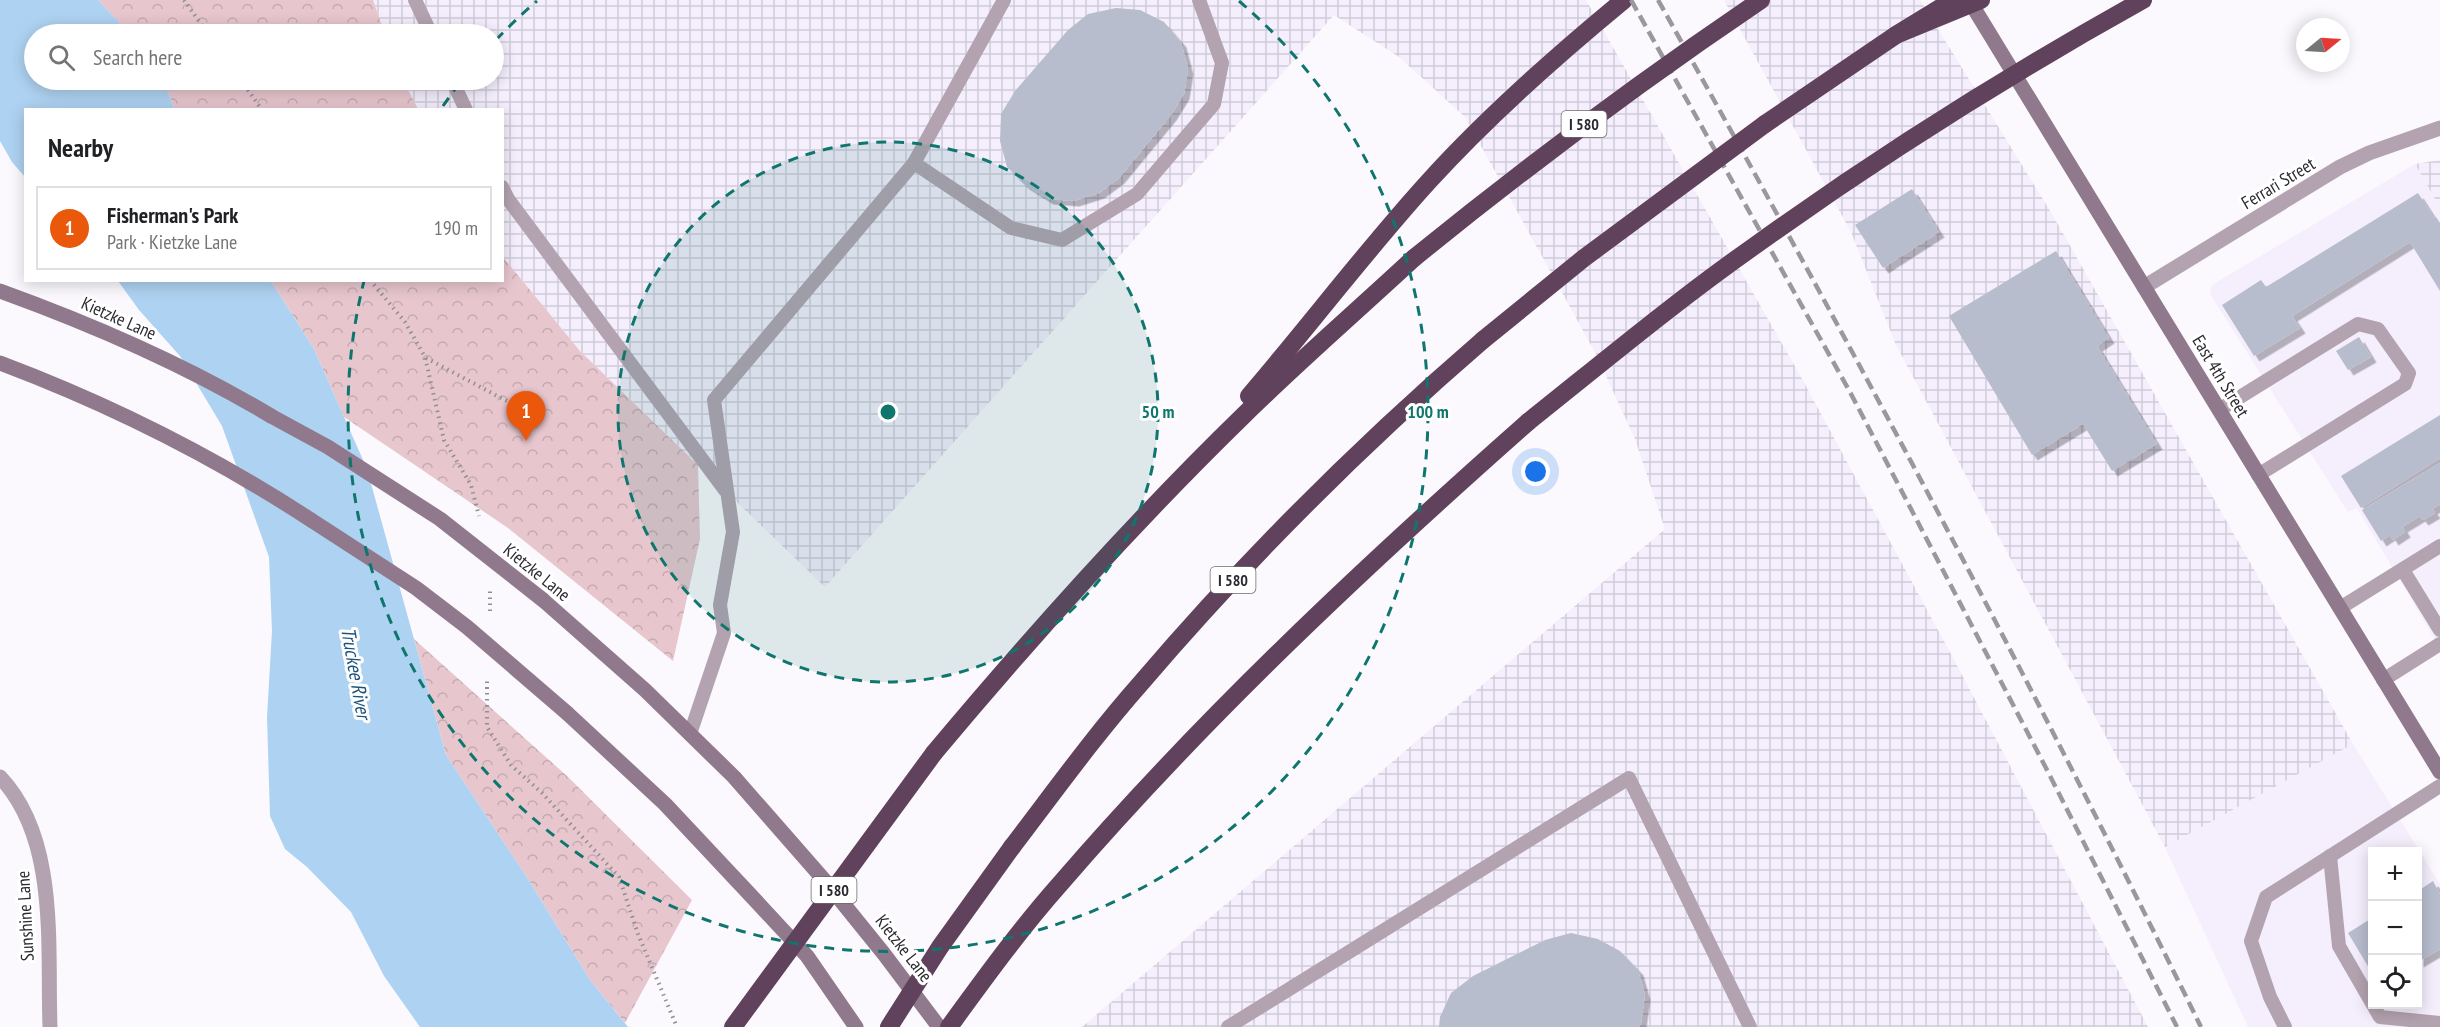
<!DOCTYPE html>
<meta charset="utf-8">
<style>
body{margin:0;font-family:"PT Sans Narrow",sans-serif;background:#f6f6f6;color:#202124}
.controls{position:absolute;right:18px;bottom:18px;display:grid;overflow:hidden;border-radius:0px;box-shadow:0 3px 15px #0003}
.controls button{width:54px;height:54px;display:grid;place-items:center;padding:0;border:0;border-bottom:2px solid #e0e0e0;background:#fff;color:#202124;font:30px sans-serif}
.compass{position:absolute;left:2296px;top:18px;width:54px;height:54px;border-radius:50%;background:#fff;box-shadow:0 3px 15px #0003;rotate:72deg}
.you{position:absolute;left:1536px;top:472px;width:21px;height:21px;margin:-15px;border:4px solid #fff;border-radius:50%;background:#1a73e8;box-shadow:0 0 0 9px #1a73e833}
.badge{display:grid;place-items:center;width:39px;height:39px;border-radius:50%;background:#ea580c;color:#fff;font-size:20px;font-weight:700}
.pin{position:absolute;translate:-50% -50px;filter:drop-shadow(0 2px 3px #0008)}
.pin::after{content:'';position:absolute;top:32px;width:21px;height:18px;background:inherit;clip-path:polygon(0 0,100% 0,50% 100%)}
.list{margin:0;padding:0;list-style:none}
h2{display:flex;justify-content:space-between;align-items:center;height:78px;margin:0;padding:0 24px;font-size:26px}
h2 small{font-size:20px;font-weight:400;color:#757577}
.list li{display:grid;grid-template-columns:39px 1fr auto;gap:18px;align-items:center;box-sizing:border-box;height:84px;margin:0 12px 12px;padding:0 12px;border:2px solid #e0e0e0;border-radius:0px}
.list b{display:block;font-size:22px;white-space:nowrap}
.list p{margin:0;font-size:20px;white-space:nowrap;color:#757577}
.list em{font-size:20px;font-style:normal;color:#757577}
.icon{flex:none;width:33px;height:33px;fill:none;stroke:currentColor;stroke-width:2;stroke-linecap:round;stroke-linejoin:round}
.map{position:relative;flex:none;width:2440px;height:1027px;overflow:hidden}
.search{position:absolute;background:#fff;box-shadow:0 3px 15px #0003;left:24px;top:24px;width:480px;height:66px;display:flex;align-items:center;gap:15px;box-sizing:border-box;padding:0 21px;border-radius:33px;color:#757577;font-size:22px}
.panel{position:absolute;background:#fff;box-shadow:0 3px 15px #0003;left:24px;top:108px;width:480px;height:174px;border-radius:0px}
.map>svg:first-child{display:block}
.built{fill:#f4eefd;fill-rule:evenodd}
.industrial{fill:url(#industrial-grid)}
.park{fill:url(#park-crowns)}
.water{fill:#aed2f1}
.building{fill:#b8bdce;filter:url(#shadow)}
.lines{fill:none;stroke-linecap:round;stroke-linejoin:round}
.path{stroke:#918f94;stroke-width:4;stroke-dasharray:1.5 4.5;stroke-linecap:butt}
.lane{stroke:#b3a3b0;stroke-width:14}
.street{stroke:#b3a3b0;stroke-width:15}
.secondary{stroke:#90798c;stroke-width:15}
.highway{stroke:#61425c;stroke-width:18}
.rail{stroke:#9a989d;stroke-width:4.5;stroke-dasharray:12 6;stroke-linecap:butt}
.secondary-bridge{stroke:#90798c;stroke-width:15}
.highway-bridge{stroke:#61425c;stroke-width:18}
.ring{fill:none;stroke:#0f766e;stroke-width:3;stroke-dasharray:10 8}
.labels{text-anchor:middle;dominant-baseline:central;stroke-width:6;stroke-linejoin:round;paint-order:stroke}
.shield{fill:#fff;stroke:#6b6a6e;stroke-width:1.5}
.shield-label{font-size:16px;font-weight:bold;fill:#2c2a30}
.street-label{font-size:18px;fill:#2c2a30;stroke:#fff}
.water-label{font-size:20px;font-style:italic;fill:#1e547c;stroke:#fff}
.centre{fill:#0f766e;stroke:#fff;stroke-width:3}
.ring-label{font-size:18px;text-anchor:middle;font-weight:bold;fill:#0f766e;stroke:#fff;stroke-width:6;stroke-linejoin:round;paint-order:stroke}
</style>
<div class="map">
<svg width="2440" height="1027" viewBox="0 0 2440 1027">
<defs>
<pattern id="industrial-grid" width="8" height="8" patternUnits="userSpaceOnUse" patternTransform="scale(1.5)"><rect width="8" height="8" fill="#f4eefd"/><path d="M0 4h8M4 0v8" fill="none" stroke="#d1ccd9"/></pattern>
<pattern id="park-crowns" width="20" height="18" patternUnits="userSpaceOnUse" patternTransform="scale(1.5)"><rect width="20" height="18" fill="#e7c6ce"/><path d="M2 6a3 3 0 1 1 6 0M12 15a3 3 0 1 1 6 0" fill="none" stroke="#c6aab1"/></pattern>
<filter id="shadow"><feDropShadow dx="5.5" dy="5.5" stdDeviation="0" flood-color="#0004"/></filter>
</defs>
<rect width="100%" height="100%" fill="#fbf9fd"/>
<!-- built -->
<g class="built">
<path d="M2415,164L2440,208V648L2357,508L2348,512L2210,294L2212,285Z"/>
<path d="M2353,744L2440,884V1027H2248L2165,847ZM2372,852H2418V1004H2372Z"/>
</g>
<!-- industrial -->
<g class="industrial">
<path d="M373,0H1586L1801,377L1953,658L2148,1027H1082L1665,529L1635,439L1596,354L1465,117L1399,57L1334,15L825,587L580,351L503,257L502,110L418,109L403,80H494V34H385Z"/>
<path d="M1724,0H1920L2052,214L2353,744L2165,847L1896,345L1851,232Z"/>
<path d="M2440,160V208L2415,164Z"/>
</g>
<!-- park -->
<g class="park">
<path d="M98,0H373L385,34H130Z"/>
<path d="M164,80H403L418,109H174Z"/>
<path d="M503,257L580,351L698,465L700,539L673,661L508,528L344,417L314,349L271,281L502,280Z"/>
<path d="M414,639L567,776L692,900L625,1023L590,980L528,879L446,755Z"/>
</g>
<!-- water -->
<g class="water">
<path d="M0,0H98L130,34H34V80H164L174,109L26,110L25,177L12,162L0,141Z"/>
<path d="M118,281H271L314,349L367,469L446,755L528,879L590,980L628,1027H420L384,976L351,912L307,867L285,849L270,816L267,717L272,631L269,557L222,426L180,356L139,310Z"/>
</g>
<!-- building -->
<g class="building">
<path d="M1116,8L1140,10L1164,22L1181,42L1188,69L1184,94L1171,115L1119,178L1099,193L1074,201L1048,199L1024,184L1007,167L1000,141L1001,114L1015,91L1068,30L1088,14Z"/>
<path d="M1912,189L1939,232L1883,268L1855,225Z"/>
<path d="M2418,193L2434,218L2436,217L2440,223V291L2410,242L2292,316L2300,328L2254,356L2222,305L2261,280L2266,287Z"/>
<path d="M2056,251L2109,338L2097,346L2157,444L2112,471L2083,424L2032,455L1949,316Z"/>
<path d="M2359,337L2371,357L2348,370L2336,351Z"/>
<path d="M2440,415V458L2361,508L2341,476Z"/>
<path d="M2440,463V504L2432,509L2435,513L2423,520L2420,516L2402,527L2405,532L2393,540L2390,535L2381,541L2362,510Z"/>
<path d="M2433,881L2440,894V949L2418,962V891Z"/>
<path d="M2372,918V973L2348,933Z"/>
<path d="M1571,933L1598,939L1620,951L1638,970L1645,995L1641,1023L1639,1027H1439L1440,1017L1451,993L1473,976L1545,940Z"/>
</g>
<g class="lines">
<!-- path -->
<g class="path">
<path d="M184,0L208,34"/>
<path d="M241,80L262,110"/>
<path d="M370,280L405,322L425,357L444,440L471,485L479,516"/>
<path d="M426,358L518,407"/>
<path d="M490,611V591"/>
<path d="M487,687V727L511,765L542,793L619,877L638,934L677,1027"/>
<path d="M487,689V678"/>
</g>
<!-- lane -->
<g class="lane">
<path d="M415,0L431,34"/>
<path d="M452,80L466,110"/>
<path d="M914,163L1011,228L1062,240L1137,194L1214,104L1222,63L1199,0"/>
<path d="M502,187L508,199L725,490"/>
<path d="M2219,410L2358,324L2378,329L2409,373L2405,384L2258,475"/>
<path d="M2403,570L2440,630"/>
<path d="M2340,608L2440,546"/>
<path d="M2383,680L2440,644"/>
<path d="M690,734L724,633L720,605L733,532L714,400L914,163L1004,0"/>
<path d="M2330,856L2339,946L2380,1017L2440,1023"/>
<path d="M1228,1027L1629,778L1750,1027"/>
<path d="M2285,1027L2270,997L2251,941L2266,897L2440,786"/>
</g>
<!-- street -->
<g class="street">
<path d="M2144,287L2340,167L2369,153L2440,128"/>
<path d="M0,777C59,839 47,947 50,1027"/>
</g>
<!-- secondary -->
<g class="secondary">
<path d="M1969,0L2440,772"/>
<path d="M0,291C94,325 186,365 271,416"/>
<path d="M0,363C109,404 213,456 311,520"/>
<path d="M543,600L645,690L734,777L825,881L884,954L939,1027"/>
<path d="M567,713L665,804L756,901L807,956L856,1027"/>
</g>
<!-- highway -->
<g class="highway">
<path d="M1765,124L1896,35L1953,0"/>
<path d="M1249,396C1310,325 1367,249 1430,180C1490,114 1556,56 1624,0"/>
<path d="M934,753C1032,636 1134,522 1244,415C1299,361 1358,310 1414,258"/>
<path d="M1012,847C1054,792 1095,735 1141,683C1247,559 1360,446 1483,340"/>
<path d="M949,1027C984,979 1020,929 1060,884C1203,718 1364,567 1528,422"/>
</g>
<!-- rail -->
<g class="rail">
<path d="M1631,0L1850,392L2046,768L2177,1027"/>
<path d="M1658,0C1848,338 2030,679 2201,1027"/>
</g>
<!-- secondary-bridge -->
<g class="secondary-bridge">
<path d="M271,416L328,447L440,519L543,600"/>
<path d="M311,520L416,588L467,627L567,713"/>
</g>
<!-- highway-bridge -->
<g class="highway-bridge">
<path d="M1896,35L1981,0"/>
<path d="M1414,258C1526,167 1641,81 1761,0"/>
<path d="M1483,340L1584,258L1765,124"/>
<path d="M1528,422C1602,363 1675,302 1753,247C1878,157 2008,75 2143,0"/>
<path d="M733,1027L934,753"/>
<path d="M889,1027L940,947L1012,847"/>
</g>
</g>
<!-- distance rings -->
<circle cx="888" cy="412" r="270" fill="#0f766e" fill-opacity=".12"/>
<g class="ring">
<circle cx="888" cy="412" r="270"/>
<path d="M443 106A540 540 0 0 1 462 80M496 40A540 540 0 0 1 537 1M1239 1A540 540 0 1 1 364 281"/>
</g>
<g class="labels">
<!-- shield labels -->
<g class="shield">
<rect x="1561.5" y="111" width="45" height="26" rx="4.5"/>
<rect x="1210.5" y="567" width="45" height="26" rx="4.5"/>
<rect x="811.5" y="877" width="45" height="26" rx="4.5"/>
</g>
<g class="shield-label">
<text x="1584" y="124">I 580</text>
<text x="1233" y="580">I 580</text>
<text x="834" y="890">I 580</text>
</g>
<!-- street labels -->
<g class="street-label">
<text transform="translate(2278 183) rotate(-31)">Ferrari Street</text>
<text transform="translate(119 318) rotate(24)">Kietzke Lane</text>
<text transform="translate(2221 376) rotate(59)">East 4th Street</text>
<text transform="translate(537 572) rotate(39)">Kietzke Lane</text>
<text transform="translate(25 916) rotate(-93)">Sunshine Lane</text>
<text transform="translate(904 948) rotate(52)">Kietzke Lane</text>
</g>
<!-- water labels -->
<g class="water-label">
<text transform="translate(356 673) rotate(80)">Truckee River</text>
</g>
</g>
<circle cx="888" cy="412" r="9" class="centre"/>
<g class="ring-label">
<text x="1158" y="418">50 m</text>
<text x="1428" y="418">100 m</text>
</g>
</svg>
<div class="controls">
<button>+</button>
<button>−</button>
<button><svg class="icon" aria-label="locate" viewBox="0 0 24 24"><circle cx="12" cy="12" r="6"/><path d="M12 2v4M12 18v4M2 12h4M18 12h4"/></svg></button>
</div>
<svg class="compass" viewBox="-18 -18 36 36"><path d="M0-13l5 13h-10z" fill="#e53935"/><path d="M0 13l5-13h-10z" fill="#757577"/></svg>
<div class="you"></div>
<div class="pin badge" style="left:526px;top:441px">1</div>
<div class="search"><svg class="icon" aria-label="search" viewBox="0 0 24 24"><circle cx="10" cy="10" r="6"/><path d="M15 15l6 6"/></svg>Search here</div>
<section class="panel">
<h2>Nearby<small></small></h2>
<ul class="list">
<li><span class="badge">1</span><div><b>Fisherman's Park</b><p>Park · Kietzke Lane</p></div><em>190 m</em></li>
</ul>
</section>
</div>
